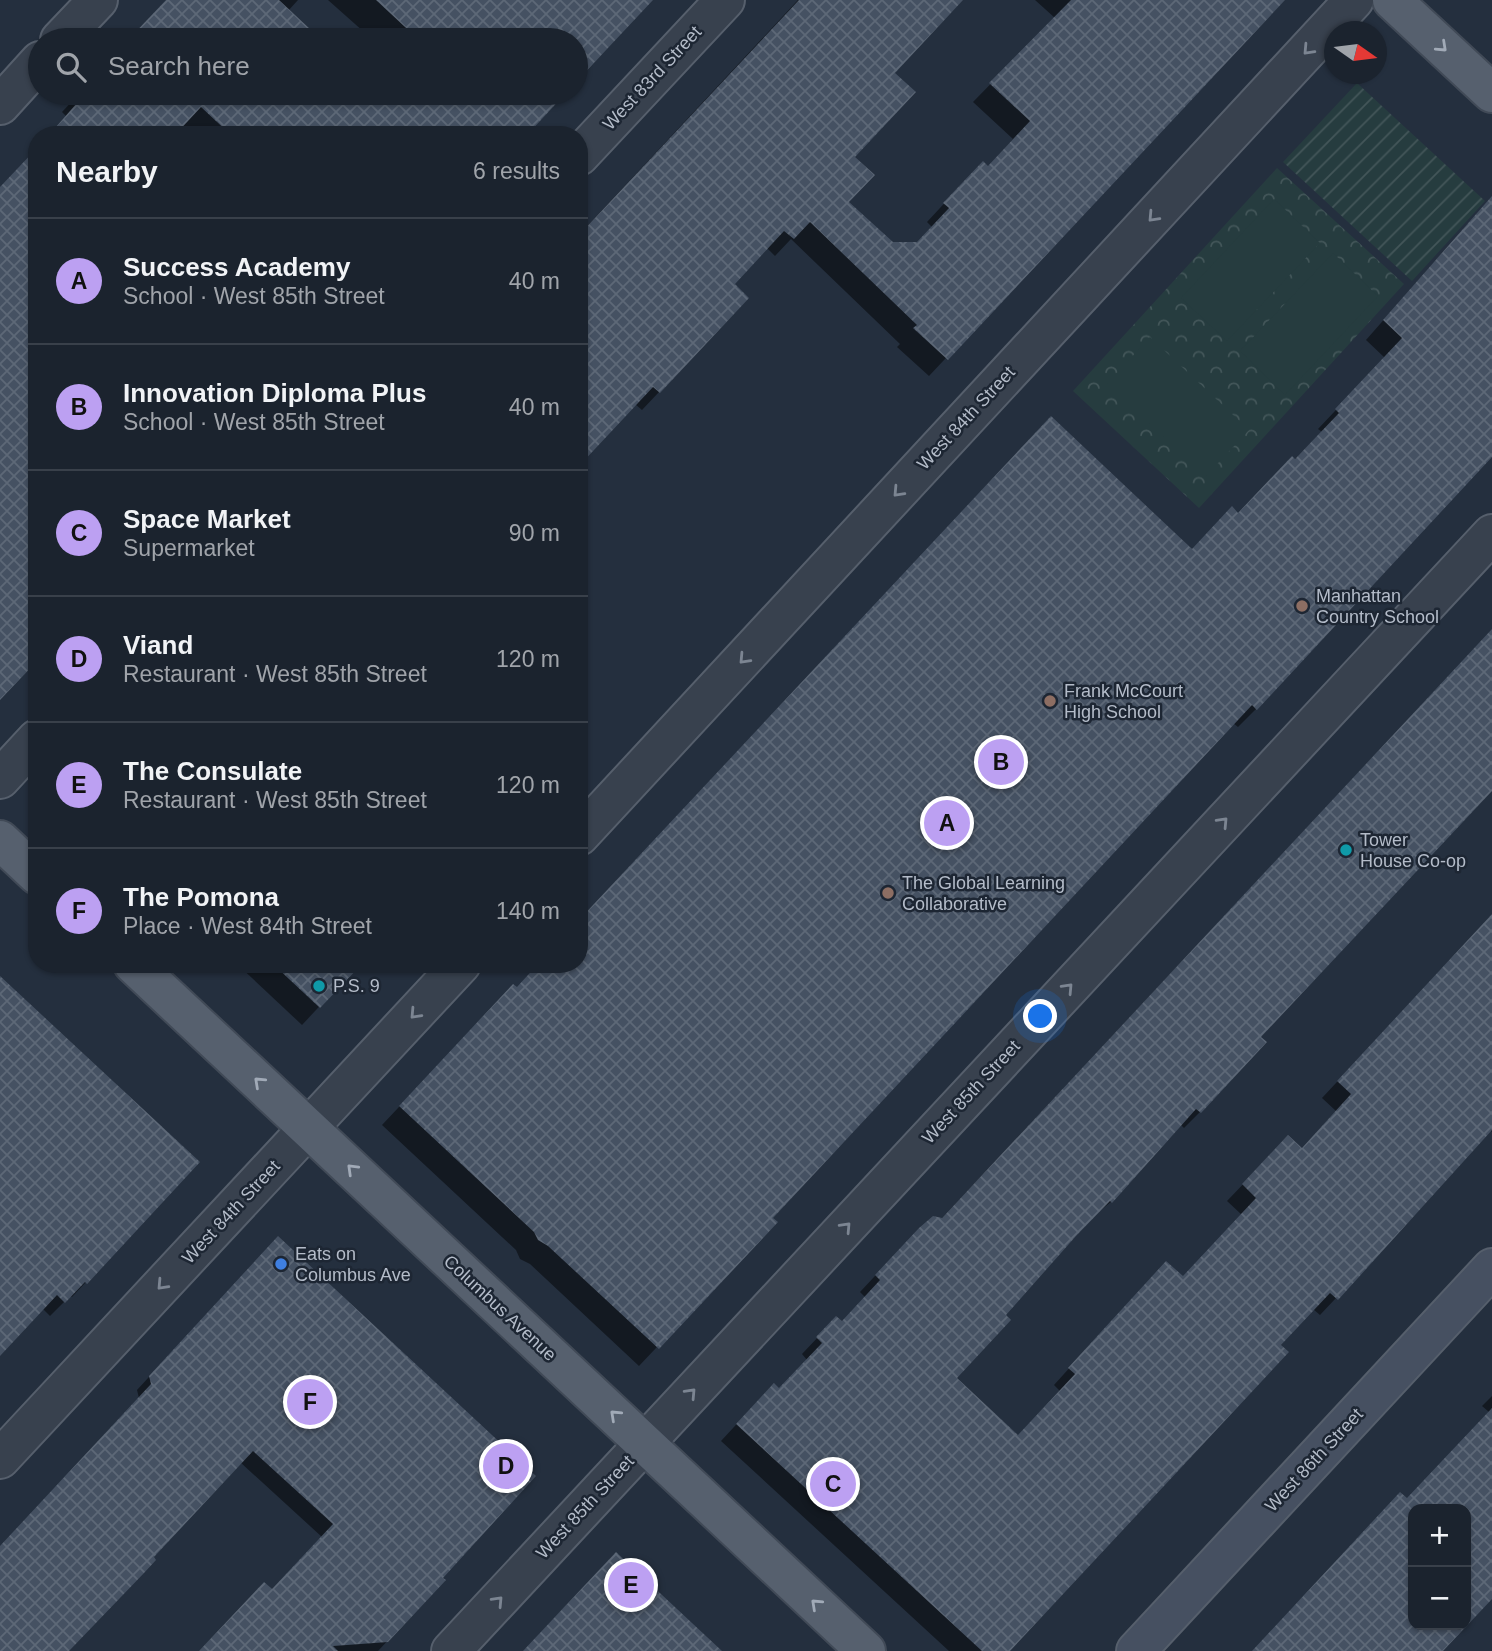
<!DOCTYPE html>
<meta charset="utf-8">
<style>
body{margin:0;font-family:Arial,sans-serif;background:#282f3a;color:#f1f3f6}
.controls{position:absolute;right:21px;bottom:21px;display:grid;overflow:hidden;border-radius:14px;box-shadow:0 2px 5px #0004}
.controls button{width:63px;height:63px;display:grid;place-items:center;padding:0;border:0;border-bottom:2px solid #39404a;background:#1b232e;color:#f1f3f6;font:35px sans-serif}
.compass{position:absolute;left:1324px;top:21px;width:63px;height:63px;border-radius:50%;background:#1b232e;box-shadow:0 2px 5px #0004;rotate:104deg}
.you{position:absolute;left:1041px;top:1017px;width:24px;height:24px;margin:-18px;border:5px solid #fff;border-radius:50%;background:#1a73e8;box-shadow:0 0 0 10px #1a73e833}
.badge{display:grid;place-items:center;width:46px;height:46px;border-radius:50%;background:#bca0f2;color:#111;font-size:23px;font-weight:700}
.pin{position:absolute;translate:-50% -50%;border:4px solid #fff;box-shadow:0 2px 7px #0006}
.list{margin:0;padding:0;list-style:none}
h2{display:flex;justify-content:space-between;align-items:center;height:91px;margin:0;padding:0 28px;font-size:30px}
h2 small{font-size:23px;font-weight:400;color:#a0a4aa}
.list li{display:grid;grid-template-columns:46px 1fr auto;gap:21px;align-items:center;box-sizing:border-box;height:126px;padding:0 28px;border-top:2px solid #39404a}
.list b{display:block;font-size:26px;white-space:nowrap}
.list p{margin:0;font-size:23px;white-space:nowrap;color:#a0a4aa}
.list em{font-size:23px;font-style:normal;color:#a0a4aa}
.icon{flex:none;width:38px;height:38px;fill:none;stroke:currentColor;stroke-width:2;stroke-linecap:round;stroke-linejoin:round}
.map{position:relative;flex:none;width:1492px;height:1651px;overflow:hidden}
.search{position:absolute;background:#1b232e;box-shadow:0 2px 5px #0004;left:28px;top:28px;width:560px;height:77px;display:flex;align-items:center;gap:18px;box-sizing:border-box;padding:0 24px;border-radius:38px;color:#a0a4aa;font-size:26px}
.panel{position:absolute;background:#1b232e;box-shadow:0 2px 5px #0004;left:28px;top:126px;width:560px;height:847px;border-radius:28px}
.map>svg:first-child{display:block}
.forest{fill:url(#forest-crowns)}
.garden{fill:url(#garden-furrows)}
.pitch{fill:#263c3f}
.shadow{fill:#0007}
.building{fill:url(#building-cross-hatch);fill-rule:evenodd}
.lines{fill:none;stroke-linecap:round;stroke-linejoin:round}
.street-casing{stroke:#565f6c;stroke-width:42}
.secondary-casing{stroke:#565f6c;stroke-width:42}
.primary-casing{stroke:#414a57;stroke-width:42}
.street{stroke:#38414e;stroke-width:38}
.secondary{stroke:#465061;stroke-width:38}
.primary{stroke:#56606e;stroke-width:38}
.oneway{stroke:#a1aab7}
.oneway2{stroke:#7c8592}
.education-dot{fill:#8d6e63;stroke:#1d2633;stroke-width:2.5}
.culture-dot{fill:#0f9aa8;stroke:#1d2633;stroke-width:2.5}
.shop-dot{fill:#3f7fe0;stroke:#1d2633;stroke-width:2.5}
.labels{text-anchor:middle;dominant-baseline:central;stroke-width:5;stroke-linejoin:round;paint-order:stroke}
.street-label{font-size:18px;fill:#b4bcc9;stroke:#1d2633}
.poi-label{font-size:18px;fill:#b4bcc9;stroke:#1d2633;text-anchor:start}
</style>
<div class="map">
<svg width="1492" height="1651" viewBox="0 0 1492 1651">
<defs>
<pattern id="forest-crowns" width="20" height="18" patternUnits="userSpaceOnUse" patternTransform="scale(1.75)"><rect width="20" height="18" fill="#263c3f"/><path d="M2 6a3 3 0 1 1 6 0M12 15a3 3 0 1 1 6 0" fill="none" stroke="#435659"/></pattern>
<pattern id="garden-furrows" width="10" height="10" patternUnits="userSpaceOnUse" patternTransform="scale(1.75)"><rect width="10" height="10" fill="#263c3f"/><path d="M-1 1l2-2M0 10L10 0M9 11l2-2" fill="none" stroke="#435659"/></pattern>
<pattern id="building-cross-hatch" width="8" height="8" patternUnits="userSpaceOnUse" patternTransform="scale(1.75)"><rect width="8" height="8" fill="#455162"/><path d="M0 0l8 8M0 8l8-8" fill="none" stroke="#5d6877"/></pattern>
</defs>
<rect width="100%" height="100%" fill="#242f3e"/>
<!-- forest -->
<path class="forest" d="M1277,168L1404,284L1199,508L1073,391Z"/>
<!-- garden -->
<path class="garden" d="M1357,83L1485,201L1412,281L1283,162Z"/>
<!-- pitch -->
<g class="pitch">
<path d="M1274,199L1320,243L1227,341L1181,298Z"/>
<path d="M1333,253L1378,296L1285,395L1240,351Z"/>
<path d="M1150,337L1249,430L1206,476L1107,384Z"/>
</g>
<!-- shadow -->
<g class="shadow">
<path d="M167,0H298L288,11L320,40H129Z"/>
<path d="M328,0H650L576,80V40H373Z"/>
<path d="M798,0H961L893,73L853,157L847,202L892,244H916L932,227L927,222L965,181L987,168L1013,139L973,102L1055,18L1035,0H1264L1274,9L929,376L897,347L900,344L791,239L775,256L766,247L732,284L659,392L642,410L635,404L579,235Z"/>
<path d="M80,93H564L525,135H190L181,126L67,117L62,112Z"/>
<path d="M1492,212V455L1256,709L1238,727L1233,723L771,1218L775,1222L639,1366L530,1264L520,1259L516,1250L382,1125L495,1005L516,989L579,964L1192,551L1238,515L1322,432L1318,429L1385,358L1366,340L1467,225Z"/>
<path d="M1492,630V788L1259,1037L1264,1042L1200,1112L1184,1128L1180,1124L1111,1202L1093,1216L1003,1315L954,1378L1017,1437L1060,1391L1054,1385L1150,1279L1182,1278L1242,1215L1227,1201L1272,1154L1301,1150L1336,1111L1322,1098L1492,916V1132L1490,1130L1429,1195L1431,1197L1320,1315L1313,1309L1007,1651H949L721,1441L758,1401L779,1390L807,1360L802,1354L820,1335L841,1323L865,1297L860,1292L903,1246L941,1219Z"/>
<path d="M237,964H359L302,1025Z"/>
<path d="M0,978L198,1162L72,1297L70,1296L50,1316L42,1308L0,1353Z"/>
<path d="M266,1250L444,1580L378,1651H200L272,1591L322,1537L240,1462L67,1651H0V1547L139,1398L137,1390Z"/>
<path d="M1492,1396V1596L1466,1624V1509H1413V1625H1465L1441,1651H1254L1407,1500L1489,1412L1482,1406Z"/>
</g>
<!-- building -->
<g class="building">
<path d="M166,0H279L311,30L301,40H128Z"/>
<path d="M376,0H653L576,82V40H419Z"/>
<path d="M799,0H963L895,73L916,92L855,157L875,175L849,202L893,242H917L949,208L943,203L983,161L988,166L1030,121L989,83L1071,0H1285L948,360L913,328L917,325L810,222L794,239L784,231L735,284L749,298L660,393L653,387L579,466V235Z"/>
<path d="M82,93H566L527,135H231L201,107L175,135H49L84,95Z"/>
<path d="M37,148V661L0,700V187Z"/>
<path d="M1492,196V457L1257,710L1252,705L773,1218L778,1222L659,1349L548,1246L538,1240L534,1232L399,1106L513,984L517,987L538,964H579V920L1051,416L1192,549L1232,506L1238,513L1292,456L1295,459L1339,413L1335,409L1402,338L1383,320Z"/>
<path d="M1492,629V791L1261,1037L1267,1042L1201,1113L1196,1109L1112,1203L1110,1201L1076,1236L1006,1315L1011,1320L957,1378L1018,1435L1075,1374L1068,1368L1166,1261L1183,1276L1256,1198L1242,1184L1288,1135L1302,1148L1351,1094L1337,1081L1492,914V1130L1338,1300L1330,1293L1281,1345L1289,1352L1010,1651H982L736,1424L774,1383L779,1388L822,1343L816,1337L836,1316L842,1321L880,1280L875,1275L919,1228L933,1216L942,1218Z"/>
<path d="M273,964H362L320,1008Z"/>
<path d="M0,976L200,1162L87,1284L85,1282L65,1303L57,1295L0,1356Z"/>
<path d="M278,1236L536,1476L443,1578L446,1580L388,1642L333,1646L338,1651H199L264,1582L272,1589L333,1524L253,1451L154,1557L156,1560L144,1573L69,1651H0V1546L151,1384L149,1376Z"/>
<path d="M1492,1408V1599L1443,1651H1252L1400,1492L1407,1498ZM1413,1509H1466V1625H1413Z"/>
<path d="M616,1552L722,1651H523Z"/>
</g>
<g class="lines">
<defs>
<g id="street">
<path d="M60,40L98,0"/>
<path d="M0,105L40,61"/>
<path d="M579,156L725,0"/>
<path d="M0,779L37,739"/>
<path d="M579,836L1354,0"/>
<path d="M0,1459L461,964"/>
<path d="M451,1651L1492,534"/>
</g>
<path id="secondary" d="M1136,1651L1492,1268"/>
<g id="primary">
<path d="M1392,0L1492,93"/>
<path d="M0,840L37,875"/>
<path d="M133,964L866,1651"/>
</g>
</defs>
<!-- street casing -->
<use href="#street" class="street-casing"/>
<!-- secondary casing -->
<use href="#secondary" class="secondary-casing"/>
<!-- primary casing -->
<use href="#primary" class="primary-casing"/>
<!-- street -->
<use href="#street" class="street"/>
<!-- secondary -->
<use href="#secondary" class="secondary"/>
<!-- primary -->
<use href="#primary" class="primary"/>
</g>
<!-- one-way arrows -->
<defs><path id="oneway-chevron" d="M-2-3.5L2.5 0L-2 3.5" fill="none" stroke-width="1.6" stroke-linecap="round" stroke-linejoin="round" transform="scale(1.75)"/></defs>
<g class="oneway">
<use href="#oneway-chevron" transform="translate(1442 47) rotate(43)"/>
<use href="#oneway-chevron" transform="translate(259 1082) rotate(-137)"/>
<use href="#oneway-chevron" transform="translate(352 1169) rotate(-136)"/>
<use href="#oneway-chevron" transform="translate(615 1415) rotate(-137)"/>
<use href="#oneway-chevron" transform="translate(816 1604) rotate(-137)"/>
</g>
<g class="oneway2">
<use href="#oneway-chevron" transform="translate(1308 50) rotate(133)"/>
<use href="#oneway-chevron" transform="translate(1153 217) rotate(133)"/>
<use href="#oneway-chevron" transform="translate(898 492) rotate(133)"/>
<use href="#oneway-chevron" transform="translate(744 659) rotate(133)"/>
<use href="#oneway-chevron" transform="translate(1223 822) rotate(-47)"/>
<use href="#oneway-chevron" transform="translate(1068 988) rotate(-47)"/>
<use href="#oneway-chevron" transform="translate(415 1014) rotate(133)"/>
<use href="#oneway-chevron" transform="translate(846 1227) rotate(-47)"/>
<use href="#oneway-chevron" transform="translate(162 1285) rotate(133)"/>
<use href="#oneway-chevron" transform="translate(691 1393) rotate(-47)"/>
<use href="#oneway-chevron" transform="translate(498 1601) rotate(-47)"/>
</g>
<!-- markers -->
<g class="education-dot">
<circle cx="1302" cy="606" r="7"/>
<circle cx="1050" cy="701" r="7"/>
<circle cx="888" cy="893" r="7"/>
</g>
<g class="culture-dot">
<circle cx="1346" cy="850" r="7"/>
<circle cx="319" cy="986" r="7"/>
</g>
<circle class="shop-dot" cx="281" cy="1264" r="7"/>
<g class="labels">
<!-- street labels -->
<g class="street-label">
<text transform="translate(652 78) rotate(-47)">West 83rd Street</text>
<text transform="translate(966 418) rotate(-47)">West 84th Street</text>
<text transform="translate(971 1092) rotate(-47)">West 85th Street</text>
<text transform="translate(231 1212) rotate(-47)">West 84th Street</text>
<text transform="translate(500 1308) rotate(43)">Columbus Avenue</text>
<text transform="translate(1314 1460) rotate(-47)">West 86th Street</text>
<text transform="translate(585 1507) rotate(-47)">West 85th Street</text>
</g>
<!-- poi labels -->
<g class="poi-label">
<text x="1316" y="596">Manhattan<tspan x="1316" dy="21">Country School</tspan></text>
<text x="1064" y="691">Frank McCourt<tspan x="1064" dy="21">High School</tspan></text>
<text x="1360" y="840">Tower<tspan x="1360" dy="21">House Co-op</tspan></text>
<text x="902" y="883">The Global Learning<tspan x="902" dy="21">Collaborative</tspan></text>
<text x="333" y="986">P.S. 9</text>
<text x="295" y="1254">Eats on<tspan x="295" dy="21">Columbus Ave</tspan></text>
</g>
</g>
</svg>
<div class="controls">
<button>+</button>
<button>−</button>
</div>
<svg class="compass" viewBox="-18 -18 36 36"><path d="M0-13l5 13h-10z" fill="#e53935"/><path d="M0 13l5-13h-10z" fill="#a0a4aa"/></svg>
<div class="you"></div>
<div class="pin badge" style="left:947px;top:823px">A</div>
<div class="pin badge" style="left:1001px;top:762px">B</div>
<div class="pin badge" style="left:833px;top:1484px">C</div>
<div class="pin badge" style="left:506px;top:1466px">D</div>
<div class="pin badge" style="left:631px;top:1585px">E</div>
<div class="pin badge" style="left:310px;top:1402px">F</div>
<div class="search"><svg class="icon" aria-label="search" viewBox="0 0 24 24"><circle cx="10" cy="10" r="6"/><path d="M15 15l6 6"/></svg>Search here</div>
<section class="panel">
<h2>Nearby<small>6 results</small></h2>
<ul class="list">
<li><span class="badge">A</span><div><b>Success Academy</b><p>School · West 85th Street</p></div><em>40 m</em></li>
<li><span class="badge">B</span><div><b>Innovation Diploma Plus</b><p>School · West 85th Street</p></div><em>40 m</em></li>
<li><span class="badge">C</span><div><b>Space Market</b><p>Supermarket</p></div><em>90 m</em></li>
<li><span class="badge">D</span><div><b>Viand</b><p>Restaurant · West 85th Street</p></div><em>120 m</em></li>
<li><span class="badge">E</span><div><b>The Consulate</b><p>Restaurant · West 85th Street</p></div><em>120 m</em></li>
<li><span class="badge">F</span><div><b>The Pomona</b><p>Place · West 84th Street</p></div><em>140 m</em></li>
</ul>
</section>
</div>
